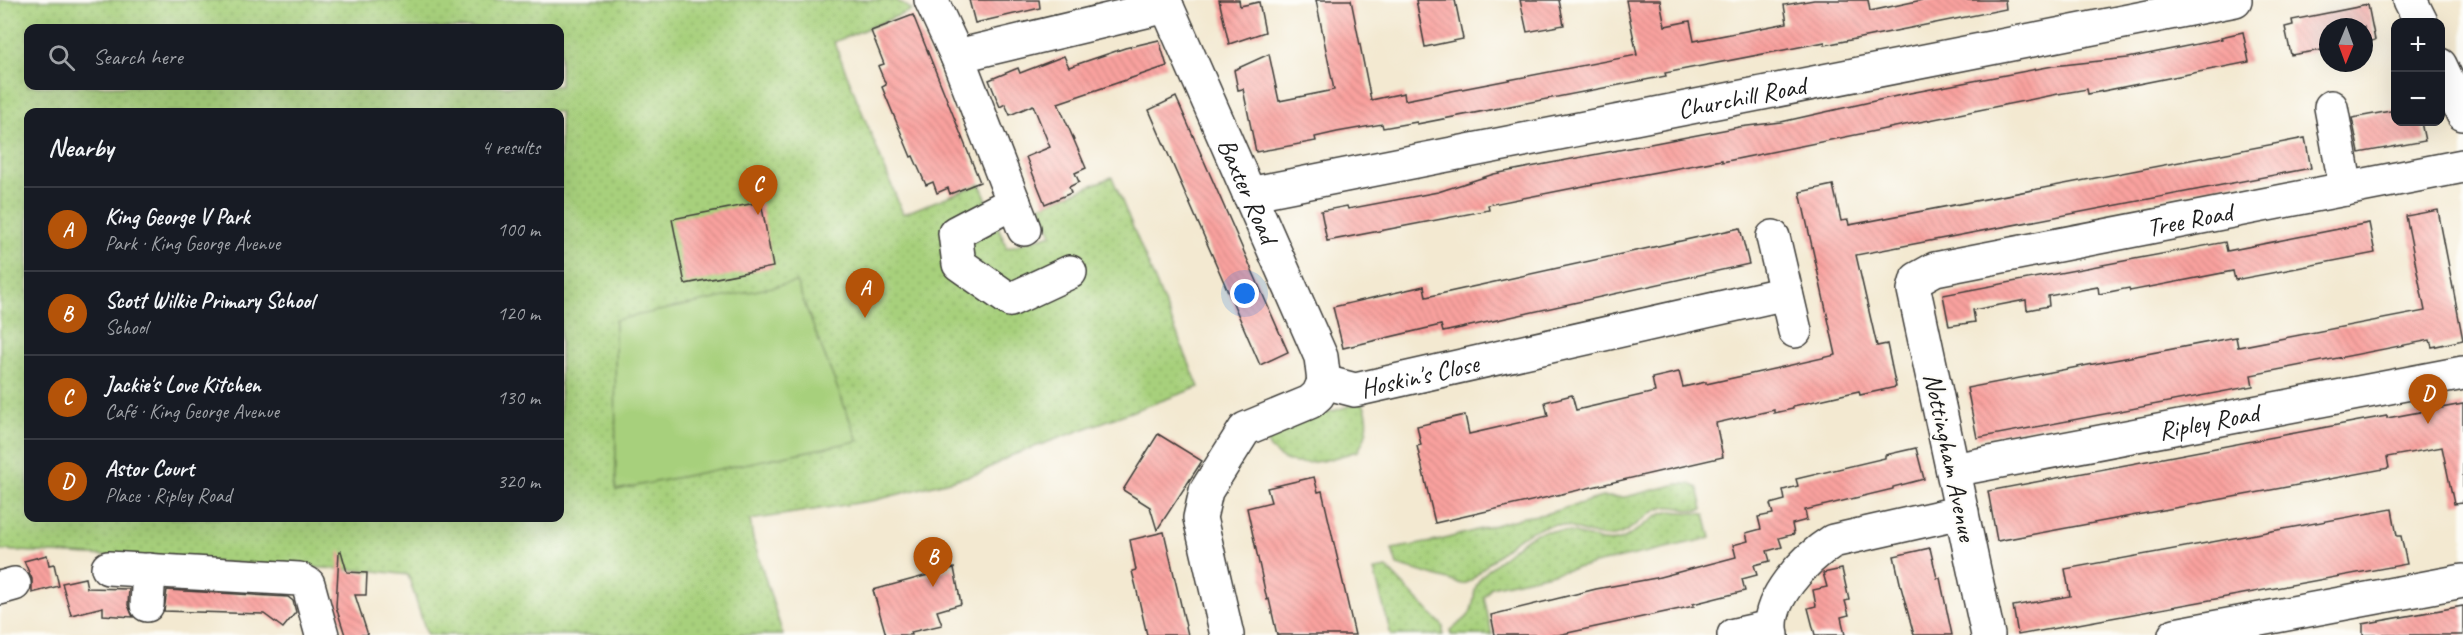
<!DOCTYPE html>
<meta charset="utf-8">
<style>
body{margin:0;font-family:Caveat,sans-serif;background:#20242c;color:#f1f3f6}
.controls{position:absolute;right:18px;top:18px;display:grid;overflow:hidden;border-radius:12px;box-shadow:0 6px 24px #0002}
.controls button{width:54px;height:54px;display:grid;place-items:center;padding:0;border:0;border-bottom:2px solid #363941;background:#171b24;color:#f1f3f6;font:30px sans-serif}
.compass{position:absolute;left:2319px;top:18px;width:54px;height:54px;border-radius:50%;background:#171b24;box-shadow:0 6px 24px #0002;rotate:181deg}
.you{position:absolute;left:1245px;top:294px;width:21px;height:21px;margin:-15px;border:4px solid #fff;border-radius:50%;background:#1a73e8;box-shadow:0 0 0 9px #1a73e833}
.badge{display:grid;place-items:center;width:39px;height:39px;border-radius:50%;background:#b45309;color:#fff;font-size:20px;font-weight:700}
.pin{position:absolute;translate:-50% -50px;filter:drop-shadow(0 2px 3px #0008)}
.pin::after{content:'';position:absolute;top:32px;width:21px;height:18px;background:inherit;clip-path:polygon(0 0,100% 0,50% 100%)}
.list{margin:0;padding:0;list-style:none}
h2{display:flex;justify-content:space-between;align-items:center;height:78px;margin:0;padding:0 24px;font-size:26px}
h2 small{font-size:20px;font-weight:400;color:#9ea1a6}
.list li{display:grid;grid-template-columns:39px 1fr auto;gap:18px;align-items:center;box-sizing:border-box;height:84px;padding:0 24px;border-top:2px solid #363941}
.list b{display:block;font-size:22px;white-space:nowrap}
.list p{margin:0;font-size:20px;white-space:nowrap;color:#9ea1a6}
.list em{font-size:20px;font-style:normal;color:#9ea1a6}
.icon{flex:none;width:33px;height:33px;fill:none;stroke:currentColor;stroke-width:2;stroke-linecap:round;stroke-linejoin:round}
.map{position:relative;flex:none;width:2463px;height:635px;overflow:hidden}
.search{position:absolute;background:#171b24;box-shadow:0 6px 24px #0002;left:24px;top:24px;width:540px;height:66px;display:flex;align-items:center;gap:15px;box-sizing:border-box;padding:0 21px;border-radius:12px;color:#9ea1a6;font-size:22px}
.panel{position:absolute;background:#171b24;box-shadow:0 6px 24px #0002;left:24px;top:108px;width:540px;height:414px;border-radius:12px}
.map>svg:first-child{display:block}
.grass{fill:url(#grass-dots);stroke:#62764c;stroke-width:1.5;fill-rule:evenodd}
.garden{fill:#a7d07b;stroke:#62764c;stroke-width:1.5}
.building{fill:url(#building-back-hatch)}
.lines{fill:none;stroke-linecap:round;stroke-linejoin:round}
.minor-casing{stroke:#3c3b37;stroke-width:36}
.major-casing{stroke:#3c3b37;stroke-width:36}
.minor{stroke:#fff;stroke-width:33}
.major{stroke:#fff;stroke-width:33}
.labels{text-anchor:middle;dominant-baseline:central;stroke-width:4.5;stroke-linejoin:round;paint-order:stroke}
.street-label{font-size:26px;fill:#1c1c1c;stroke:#fdfcf7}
</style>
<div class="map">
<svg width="2463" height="635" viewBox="0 0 2463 635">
<defs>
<pattern id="grass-dots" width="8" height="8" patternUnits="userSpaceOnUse" patternTransform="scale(1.5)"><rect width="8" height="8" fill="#a7d07b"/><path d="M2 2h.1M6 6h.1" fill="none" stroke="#8fb26a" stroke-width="1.8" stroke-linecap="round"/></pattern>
<pattern id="building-back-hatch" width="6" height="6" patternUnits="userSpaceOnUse" patternTransform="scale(1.5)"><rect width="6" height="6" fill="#f9a19e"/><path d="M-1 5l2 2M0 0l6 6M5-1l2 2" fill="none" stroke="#d58a88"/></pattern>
</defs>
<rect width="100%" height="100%" fill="#fdfcf7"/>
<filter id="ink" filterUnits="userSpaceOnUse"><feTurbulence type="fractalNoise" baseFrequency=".0167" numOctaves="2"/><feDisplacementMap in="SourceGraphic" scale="12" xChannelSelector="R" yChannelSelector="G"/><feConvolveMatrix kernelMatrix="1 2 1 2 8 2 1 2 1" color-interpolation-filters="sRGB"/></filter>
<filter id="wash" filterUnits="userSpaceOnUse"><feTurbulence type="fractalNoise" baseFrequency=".008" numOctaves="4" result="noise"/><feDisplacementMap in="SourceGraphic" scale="24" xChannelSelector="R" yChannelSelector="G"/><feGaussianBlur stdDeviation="1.35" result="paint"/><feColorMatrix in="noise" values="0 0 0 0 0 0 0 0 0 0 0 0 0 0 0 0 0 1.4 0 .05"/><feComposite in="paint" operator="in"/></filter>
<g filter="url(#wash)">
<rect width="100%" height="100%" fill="#f3e9d1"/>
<!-- grass -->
<g class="grass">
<path d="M0,0H896L912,10L834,42L903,214L980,184L1007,248L1052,234L1040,206L1112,177L1199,387L1010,456L980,473L876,500L750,520L753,539L783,635H427L408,575L376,571L0,550ZM28,28H560V86H28ZM28,112H560V518H28Z"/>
<path d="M1362,402C1372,419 1368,435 1358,451C1323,460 1282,479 1264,437L1278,428Z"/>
<path d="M1678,484H1690L1698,488L1703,509C1692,514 1678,505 1667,507C1646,510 1633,533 1614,536C1597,539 1581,530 1565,526C1529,518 1493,560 1469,582L1462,584L1397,565L1392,549L1437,541L1524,517L1545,514L1602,497H1625Z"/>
<path d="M1671,511L1705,514L1711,538L1491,587L1484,597L1492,635H1451L1450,630C1456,626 1464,621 1468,616C1478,602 1469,589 1484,574C1496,562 1520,542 1534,534C1545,529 1564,531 1575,533C1591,537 1603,545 1620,540C1638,533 1652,515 1671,511Z"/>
<path d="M1387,568L1443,626V635H1391L1374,570Z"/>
</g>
<!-- garden -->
<path class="garden" d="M796,282L858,441L616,490L615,320Z"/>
<g id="blocks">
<!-- building -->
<g class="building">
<path d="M969,0H1039L1040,8L975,23Z"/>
<path d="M1219,0H1239L1240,6L1259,2L1265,32L1229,44Z"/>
<path d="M1316,0H1351L1371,100L1404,93L1405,100L1637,55L1626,0H1660L1665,26L1690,21L1694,41L1787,23L1784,5L1814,0H1868L1870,11L1922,0H2005L2006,9L1825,45V42L1665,73L1666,76L1417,124V122L1383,128L1382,124L1337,132L1315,137L1316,141L1256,152L1243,89L1238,90L1234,70L1269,54L1279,101L1334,90Z"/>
<path d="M1416,0H1455L1463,39L1425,47Z"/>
<path d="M1520,0H1559L1564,25L1527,32Z"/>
<path d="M2368,5L2375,40L2364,43V27H2328V49L2291,55L2285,27L2293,25L2292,20Z"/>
<path d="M913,15L980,182L950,194L948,188L937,193L933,182L926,185L913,156L911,157L882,87L886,85L878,66L884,64L871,31Z"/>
<path d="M2243,32L2249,62L2088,94L2087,89L2058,94L1722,162V160L1624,178L1488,205L1489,210L1327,241L1321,211L1347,206L1348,209L1438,192L1494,174L1739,127L1781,122L1910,93L2053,66L2128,58L2222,39L2221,37Z"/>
<path d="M1159,40L1167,66L1058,103L1086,168L1075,173L1079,182L1069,187L1071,193L1045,204L1026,157L1050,147L1033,105L1010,115L1005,104L1000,107L989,80L1018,68L1020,73L1064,56L1069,67L1125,48Z"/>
<path d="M1176,97L1288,352L1260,365L1149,110Z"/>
<path d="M2396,110V122H2421L2425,141L2359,153L2352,118Z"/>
<path d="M2305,138L2311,168L1856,255L1877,346L1887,344L1896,387L1860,395L1859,391L1793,406V409L1774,413V410L1716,423L1723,457L1435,523L1417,446L1421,445L1417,426L1465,415L1469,434L1548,416L1545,402L1572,395L1576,410L1655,392L1652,378L1679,372L1683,387L1706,382V384L1836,355L1800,192L1833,185L1841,221L1848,220L1849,225Z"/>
<path d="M761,202L773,267L685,284L672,219Z"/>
<path d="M2438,210L2463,340L2432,347L2430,340L2251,375L2253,386L1977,438L1967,388L2236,337L2238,347L2425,311L2406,216Z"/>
<path d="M2369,223L2375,253L2235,280L2233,271L2130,291L2129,288L2099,294L2098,287L2048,296L2049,306L2027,310L2026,300L1973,310L1975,322L1949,326L1943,295L2225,242L2227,251Z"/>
<path d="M1740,228L1749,264L1443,332L1441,325L1343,348L1333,307L1424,286L1426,297Z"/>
<path d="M2463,404V503L2454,504L2442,447L2387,457L2389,468L1997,541L1988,491L2364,420L2387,416V418Z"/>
<path d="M1158,434L1202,461L1157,530L1150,507L1123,490Z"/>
<path d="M1916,448L1924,479L1893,487V489L1805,510L1807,520L1792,524L1794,534L1779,538L1782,547L1767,551L1770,561L1754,565L1757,575L1742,579L1745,591L1693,604L1694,606L1558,635H1495L1491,615L1596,589L1656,578L1736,557L1733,545L1748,541L1746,533L1761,529L1758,517L1773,514L1770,504L1785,500L1783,490L1798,486L1796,479L1885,458V455Z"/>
<path d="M1314,477L1318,492L1322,491L1355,635H1277L1269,599L1267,600L1247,508L1271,502L1267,488Z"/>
<path d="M2392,509L2397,536H2401L2407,564L2018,635L2013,606L2070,596L2065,569Z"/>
<path d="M1164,532L1188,635H1147L1136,587L1132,571L1136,570L1130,540Z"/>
<path d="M1930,548L1937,578H1940L1952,635H1914L1901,587L1894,556Z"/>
<path d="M341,551L347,572L367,573L366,595H355L368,635H345L336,607L339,552Z"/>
<path d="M47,555L49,565L54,564L59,586L32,593V579L24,561Z"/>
<path d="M954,568L961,604L937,611L942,625L911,632L912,635H886L873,590Z"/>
<path d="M1842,569L1849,600L1845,601L1849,615L1841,617L1845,635H1815L1808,608L1816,606L1813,590L1827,587L1823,573Z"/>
<path d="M85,578L87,588L129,589L128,605L133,617L103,615V607L71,615L62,583Z"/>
<path d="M167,590L288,597L293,601L296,612L283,628L264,614L164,611Z"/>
<path d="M2463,606V635H2363V624Z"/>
</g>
</g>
</g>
<g filter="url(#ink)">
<use href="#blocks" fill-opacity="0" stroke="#3c3b37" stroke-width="1.5"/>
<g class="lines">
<defs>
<g id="minor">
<path d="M931,0L957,56L1024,229"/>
<path id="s1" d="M1164,0L1321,357L1324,382"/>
<path d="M957,56L1167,6"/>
<path d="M2331,107L2346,189"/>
<path id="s2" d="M1249,194L2235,0"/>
<path d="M1014,202L955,233L959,264L1010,300L1070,272"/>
<path d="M1773,237L1795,331"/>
<path id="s3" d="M1324,382L1355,390L1786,293"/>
<path id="s4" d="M1953,470L2463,373"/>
<path d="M108,568L299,579L308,584L322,635"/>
<path d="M0,588L14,584"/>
<path d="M147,605L149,570"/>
<path d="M1227,635L1200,518L1206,491L1245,429L1310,402L1318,395L1324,382"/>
<path d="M1734,635L1770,627"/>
<path d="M1772,635C1764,600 1806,558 1833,541L1962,512"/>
<path id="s5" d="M1988,635L1914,290L1917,279L1935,269L2463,166"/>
<path d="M2175,635L2463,581"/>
</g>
<g id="major">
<path d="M2410,0L2421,22"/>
<path d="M2440,65L2463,114"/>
</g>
</defs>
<!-- minor casing -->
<use href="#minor" class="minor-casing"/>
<!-- major casing -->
<use href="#major" class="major-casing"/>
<!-- minor -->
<use href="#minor" class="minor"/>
<!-- major -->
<use href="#major" class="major"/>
</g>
</g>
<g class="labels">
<!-- street labels -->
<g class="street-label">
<text stroke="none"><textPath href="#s2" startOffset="502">Churchill Road</textPath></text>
<text stroke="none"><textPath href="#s1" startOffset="208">Baxter Road</textPath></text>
<text stroke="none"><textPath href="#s5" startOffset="644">Tree Road</textPath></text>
<text stroke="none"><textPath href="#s3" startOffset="98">Hoskin's Close</textPath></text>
<text stroke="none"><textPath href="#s4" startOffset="260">Ripley Road</textPath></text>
<text transform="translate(1950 457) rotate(78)">Nottingham Avenue</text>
</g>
</g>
</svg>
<div class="controls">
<button>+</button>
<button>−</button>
</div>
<svg class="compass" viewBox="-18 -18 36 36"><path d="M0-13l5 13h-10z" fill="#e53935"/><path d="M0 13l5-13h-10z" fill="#9ea1a6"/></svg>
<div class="you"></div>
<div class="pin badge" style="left:865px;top:318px">A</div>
<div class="pin badge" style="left:933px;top:587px">B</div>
<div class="pin badge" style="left:758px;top:215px">C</div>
<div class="pin badge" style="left:2428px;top:424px">D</div>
<div class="search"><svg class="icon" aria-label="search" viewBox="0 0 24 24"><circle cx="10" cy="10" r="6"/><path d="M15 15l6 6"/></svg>Search here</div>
<section class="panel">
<h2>Nearby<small>4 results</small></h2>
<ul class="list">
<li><span class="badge">A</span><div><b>King George V Park</b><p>Park · King George Avenue</p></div><em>100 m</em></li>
<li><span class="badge">B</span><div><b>Scott Wilkie Primary School</b><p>School</p></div><em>120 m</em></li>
<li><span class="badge">C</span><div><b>Jackie's Love Kitchen</b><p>Café · King George Avenue</p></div><em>130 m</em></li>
<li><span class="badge">D</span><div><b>Astor Court</b><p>Place · Ripley Road</p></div><em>320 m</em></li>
</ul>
</section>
</div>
